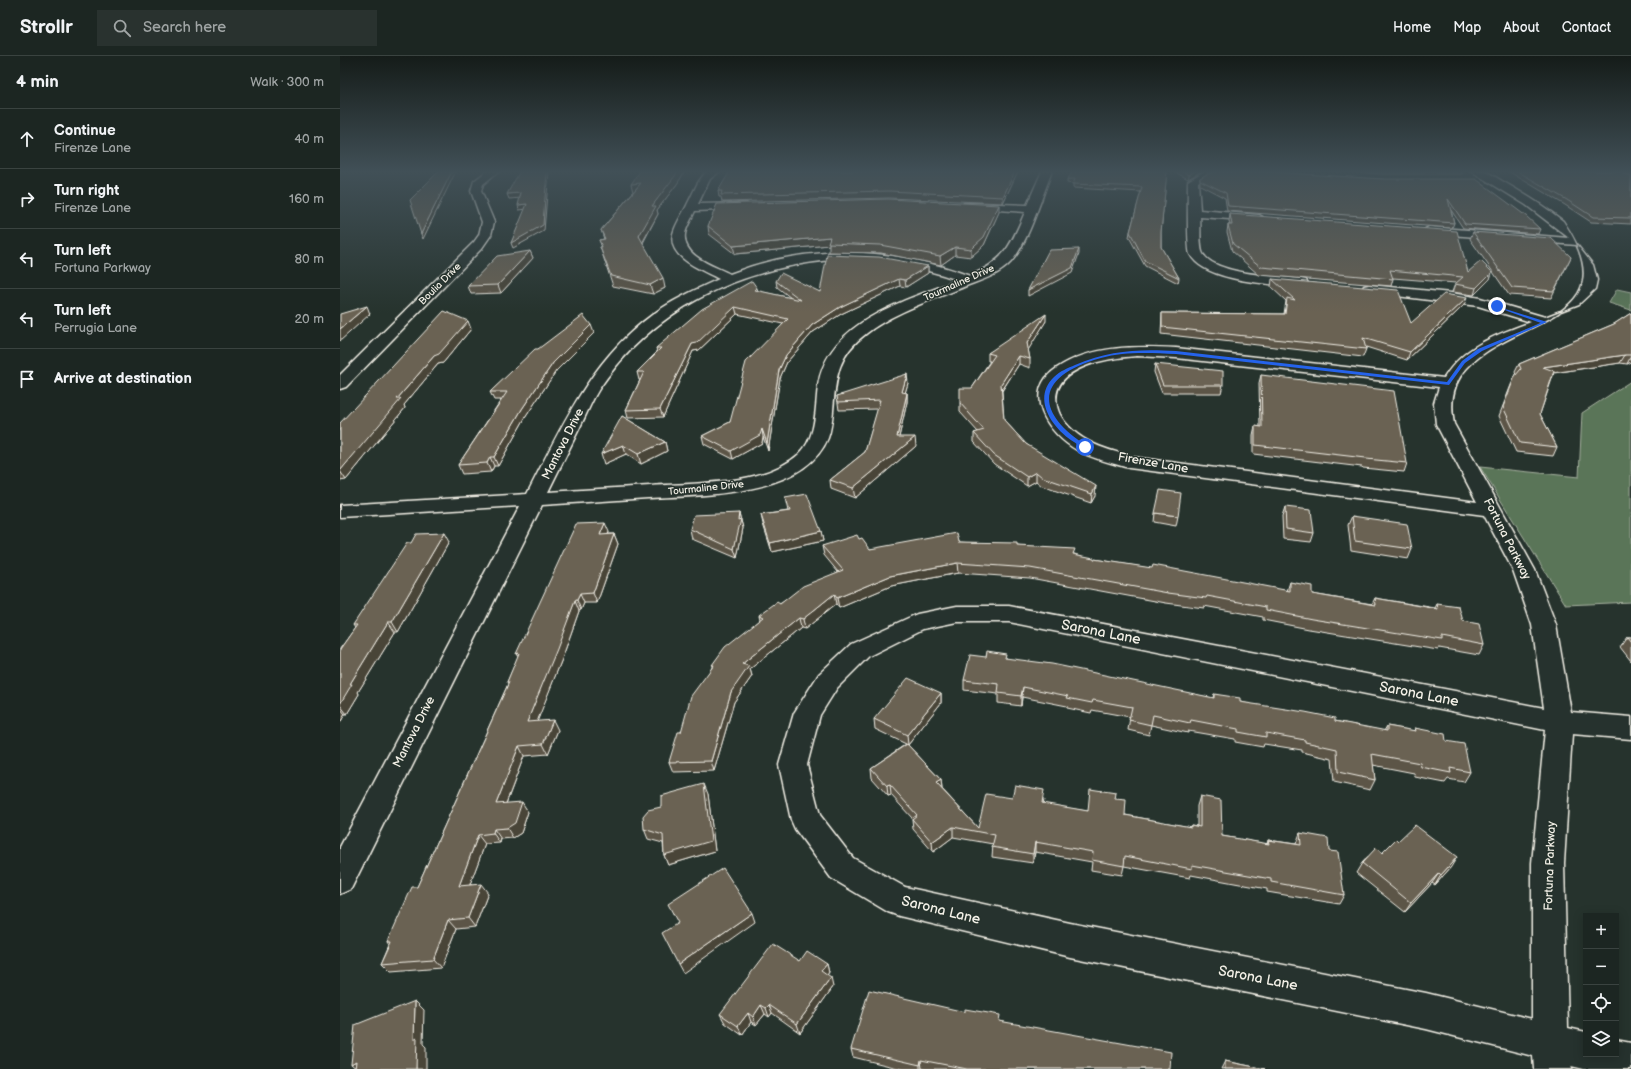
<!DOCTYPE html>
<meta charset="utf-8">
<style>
body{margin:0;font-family:"Balsamiq Sans",sans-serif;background:#29322f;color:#f1f3f6}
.controls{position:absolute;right:12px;bottom:12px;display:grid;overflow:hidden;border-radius:0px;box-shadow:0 2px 10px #0003}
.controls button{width:36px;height:36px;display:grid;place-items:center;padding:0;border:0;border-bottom:1px solid #3a4340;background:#1c2622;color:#f1f3f6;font:20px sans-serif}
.stop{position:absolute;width:12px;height:12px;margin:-9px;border:3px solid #2563eb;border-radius:50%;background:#fff}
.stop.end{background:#2563eb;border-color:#fff;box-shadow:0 1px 4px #0008}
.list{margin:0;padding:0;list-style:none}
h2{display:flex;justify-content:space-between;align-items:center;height:52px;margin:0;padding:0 16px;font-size:17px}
h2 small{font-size:13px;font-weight:400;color:#a0a5a5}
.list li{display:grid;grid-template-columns:26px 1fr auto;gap:12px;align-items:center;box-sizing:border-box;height:60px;padding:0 16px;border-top:1px solid #3a4340}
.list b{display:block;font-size:15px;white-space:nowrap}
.list p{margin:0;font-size:13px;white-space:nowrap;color:#a0a5a5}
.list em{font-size:13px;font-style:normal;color:#a0a5a5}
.icon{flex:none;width:22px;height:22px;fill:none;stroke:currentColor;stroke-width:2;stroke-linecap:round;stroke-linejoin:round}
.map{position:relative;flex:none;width:1291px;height:1013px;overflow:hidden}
header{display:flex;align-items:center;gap:24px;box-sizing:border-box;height:56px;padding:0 20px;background:#1c2622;border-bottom:1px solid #3a4340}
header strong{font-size:19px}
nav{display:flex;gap:22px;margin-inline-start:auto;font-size:14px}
.search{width:280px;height:36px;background:#29322f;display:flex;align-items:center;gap:10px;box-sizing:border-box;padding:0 14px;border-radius:0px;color:#a0a5a5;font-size:15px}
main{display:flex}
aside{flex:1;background:#1c2622}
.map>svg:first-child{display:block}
.green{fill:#5a7459;stroke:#a7b2a0}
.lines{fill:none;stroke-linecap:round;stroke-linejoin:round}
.minor-casing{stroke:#f4f1e8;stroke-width:3}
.minor{fill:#26332d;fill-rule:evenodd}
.wall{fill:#5b5447;stroke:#f4f1e8}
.shaded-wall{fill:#4a4539;stroke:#f4f1e8}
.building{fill:#6a6252;stroke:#f4f1e8}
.route{fill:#2563eb}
.labels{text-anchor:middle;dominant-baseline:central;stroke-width:3;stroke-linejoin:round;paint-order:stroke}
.far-street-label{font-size:10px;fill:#f4f1e8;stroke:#26332d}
.street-label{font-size:12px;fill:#f4f1e8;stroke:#26332d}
.near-street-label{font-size:14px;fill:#f4f1e8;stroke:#26332d}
</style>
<header>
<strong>Strollr</strong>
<div class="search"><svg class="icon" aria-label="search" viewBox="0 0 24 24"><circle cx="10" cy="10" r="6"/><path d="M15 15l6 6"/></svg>Search here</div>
<nav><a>Home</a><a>Map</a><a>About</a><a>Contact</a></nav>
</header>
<main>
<aside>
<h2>4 min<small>Walk · 300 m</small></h2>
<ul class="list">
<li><svg class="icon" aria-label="ahead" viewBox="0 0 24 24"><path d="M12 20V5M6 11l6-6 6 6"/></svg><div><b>Continue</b><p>Firenze Lane</p></div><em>40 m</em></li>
<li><svg class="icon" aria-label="right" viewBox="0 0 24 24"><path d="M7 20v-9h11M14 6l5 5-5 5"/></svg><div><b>Turn right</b><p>Firenze Lane</p></div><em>160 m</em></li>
<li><svg class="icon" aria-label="left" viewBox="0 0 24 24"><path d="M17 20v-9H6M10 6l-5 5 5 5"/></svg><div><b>Turn left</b><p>Fortuna Parkway</p></div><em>80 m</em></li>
<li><svg class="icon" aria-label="left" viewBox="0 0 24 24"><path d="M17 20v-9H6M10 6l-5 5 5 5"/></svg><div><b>Turn left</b><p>Perrugia Lane</p></div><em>20 m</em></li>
<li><svg class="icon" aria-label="arrive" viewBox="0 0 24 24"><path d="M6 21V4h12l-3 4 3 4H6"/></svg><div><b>Arrive at destination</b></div></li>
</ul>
</aside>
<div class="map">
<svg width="1291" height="1013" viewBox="0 0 1291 1013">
<rect width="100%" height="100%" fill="#26332d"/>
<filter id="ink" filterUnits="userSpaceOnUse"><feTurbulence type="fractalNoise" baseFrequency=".025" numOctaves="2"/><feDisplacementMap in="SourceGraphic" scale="8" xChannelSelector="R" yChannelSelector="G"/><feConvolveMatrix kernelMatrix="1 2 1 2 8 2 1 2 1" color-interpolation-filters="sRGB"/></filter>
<g filter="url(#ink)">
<!-- green -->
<g class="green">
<path d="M1277,233L1291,236V254L1269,247Z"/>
<path d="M1291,325V546L1226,549L1140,411L1239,421L1242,357Z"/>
</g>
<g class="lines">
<defs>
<g id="minor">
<path d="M147,115H159L143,128L141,135L154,166L151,179L142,192L6,331L0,333V319L134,186L139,179L142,166L131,135L134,125Z"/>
<path d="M368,115H380L370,123L358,148L406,147L411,150L406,153L355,155C352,162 346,171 345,178C342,201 375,210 390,218C467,187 553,191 630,220C665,205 671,189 685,156L628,152L623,149L624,147L687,149L702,115H712C702,140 688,187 671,206C659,219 642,224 626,230C593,244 556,255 527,277C497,299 496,321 493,355C492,364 491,374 488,382C464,441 361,439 308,442C273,444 237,447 202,449L11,833L0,838V791L180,450L0,461V449L187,438C221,372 250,304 312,259C332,244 357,233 379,223C363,214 327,202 333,178C336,167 344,156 348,147C354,136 358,122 368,115ZM491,204C535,204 576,209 618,224C566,245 488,264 478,330C475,353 477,381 459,398C423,430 356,427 310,430C276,432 242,434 208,436C219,414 230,391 241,369C247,357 252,344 259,333C313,253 397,213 491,204Z"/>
<path d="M890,115L866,121L858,126L860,154L919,159L925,162L919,165L860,161C861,169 859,192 863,198C876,219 938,220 961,223L966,224L968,227L966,230L961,231C933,228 864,226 850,198C847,191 848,137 848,125L863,116Z"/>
<path d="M1131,115C1135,115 1140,115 1144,115C1150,117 1157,122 1162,125C1183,137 1204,150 1223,165C1291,266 1175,260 1127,312C1112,328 1110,347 1114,368L1195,514L1216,569L1231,656L1291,661V683L1232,678L1224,807L1228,972L1246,976V998H1276V984L1291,987V1013H1244L1231,1010L1232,1013H1194L1193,1000L1086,973L730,901L559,860L548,856L491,822L455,773L451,764L439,709L454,657L479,618L511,588L577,558L617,550H669L1204,652L1192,569L1173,514L1144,459L789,412C772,407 752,403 737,394C708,378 680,336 717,312C751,289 797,290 836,292L1104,322C1123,290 1158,278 1191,266L1138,250L1024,236L1022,233L1024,230L1029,229L1111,237L1140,242L1205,261L1239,248L1255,233L1257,224L1253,209L1237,189L1085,177L1083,175L1085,173L1089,171L1229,182L1186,149ZM797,300L836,302L1099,331L1094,347L1096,368L1137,446L792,401C778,396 762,393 748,385C735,378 720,365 717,350C709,310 769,302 797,300ZM617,566H669L1205,674L1192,807V963L1086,937L730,867L565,831L513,802L480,759L467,709L480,659L497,632L529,600L583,573Z"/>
</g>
</defs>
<!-- minor casing -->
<use href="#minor" class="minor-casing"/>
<!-- minor -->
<use href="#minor" class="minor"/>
</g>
<!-- wall -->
<g class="wall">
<path d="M300,115H345L337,128L317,154L318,158L303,187L325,232L313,238L273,230L260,191H262L259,184L264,183L261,174L293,136Z"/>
<path d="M678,115L663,147L549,142L382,146L381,141H379L378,135Z"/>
<path d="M827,115L821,176V191L839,222L838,227L805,210L789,181L790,176L801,136L733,132V128L727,127V123Z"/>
<path d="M833,115H861L848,123Z"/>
<path d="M997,115H1123L1122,118H1042Z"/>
<path d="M1168,115H1291V118L1290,119L1291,120V168L1251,166L1225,149Z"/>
<path d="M860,122L1043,123L1200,173L1198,178L1123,172L1111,154L1114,167L1112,172L887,155L885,142L860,129Z"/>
<path d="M659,156L644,189L635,197L631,201L615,199L601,209L541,197L489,196V189L395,198L369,178L368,170Z"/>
<path d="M890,158L1128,216H1152L1150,223L1134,239L1112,236L1115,228L1116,227L1053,222V223L1051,230L919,219L892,195L887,176L888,169H890L889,165Z"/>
<path d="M1133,176L1231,201L1211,242L1169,239L1130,183Z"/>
<path d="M190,195L193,202L161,237L131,238L128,230Z"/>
<path d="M588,210V217L566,231L560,230L501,258L473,276L447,306L440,322L428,395L423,381L422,387L393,403L364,388L362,380L390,366L443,268L397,258L359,294L353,295L323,361L288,362L286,354L300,324H299L297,316L317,296L316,292L417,232L418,235L451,242L437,231L436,225L480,236Z"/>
<path d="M932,223L1071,267L1124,249L1067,304L1026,291V293L1023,301L821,278L822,257L944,258L946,245L931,231Z"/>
<path d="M1291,257V306L1287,308L1280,307L1214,317L1200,358L1217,391L1213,400L1176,396L1159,360L1171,329L1175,320L1176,319L1175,316L1179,308L1274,268Z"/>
<path d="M706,265L688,293L690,303V312L679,308L662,335L664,364L686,388L755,440L751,447L702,430L696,425L687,430L654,408L634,386V377L638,376L620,356V347L632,332L650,305H648V297Z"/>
<path d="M131,273L103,307L98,308L64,349L65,352L6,424L0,425V367Z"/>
<path d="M254,277L216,315L185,362L158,410H154L151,416L122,418L118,409L161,344H154L150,336L198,293Z"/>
<path d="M815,308L883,329L881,337H822L814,316Z"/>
<path d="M921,319L1067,407L1064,416L1023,412L1022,411L913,398V379L915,370L920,371L919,327Z"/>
<path d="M568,327L565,337H567V346L559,381L576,390L515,442L491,433L490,424L525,396L538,353L499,354L497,340Z"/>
<path d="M282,360L325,386L327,395L301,408L286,398L264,408Z"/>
<path d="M445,442L481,475L483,485L432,496L423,468L421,459L448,455Z"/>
<path d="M945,451L974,477L971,486L943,483L942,460Z"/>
<path d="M399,457L403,472L397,502L352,483L350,473Z"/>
<path d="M815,457L838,460L836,470L814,466Z"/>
<path d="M1012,460L1072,493L1068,503L1011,494L1008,469Z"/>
<path d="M269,476L268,478H274L278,488L257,547H244L241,554L239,555L222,603L197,665L218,674L208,698L184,700L166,748L188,756L181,777L173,782L161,783L160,787L145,788L130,828L148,837L135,871L116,873L101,912L51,916L42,907L50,888L48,885L77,831L168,628L167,626L178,601L176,598Z"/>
<path d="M519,483L530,493L619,486L677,490L734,498L754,503L947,535L950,526L972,538L1032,548L1035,542L1095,552L1097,548L1123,565L1144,589L1139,599L1099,592L1098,594L969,573L923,564V561L864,550V552L826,547L690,522L618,517L551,530L499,552L496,548L465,573L461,572L410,613L412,620L394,646L374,715L333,716L329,706L341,676L372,611V609L420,563L419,559L498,516L484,499L482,490Z"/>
<path d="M109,486L58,576H55L18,636L19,638L7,658H5L0,667V593L15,572L13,569Z"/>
<path d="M1287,581H1291V605L1280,591Z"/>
<path d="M666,603L873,642L874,638L900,646L1044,675L1047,670L1074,675L1075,672L1106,685L1130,716L1124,726L1108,723L1105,727L1075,721L1074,717L1033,709L1035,724L1030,734L994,726L992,703L962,696V694L924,688L923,691L895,686V683L848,675V677L811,669L809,679L788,674L790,661L752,654L751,657L727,652V650L682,641L681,650L658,647V638L624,634V624Z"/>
<path d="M601,637V647L568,689L601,724L602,733L638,772L672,742L704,744L703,748L747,755L775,743L785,759L850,771L851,769L857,770V750L860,740L882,780L927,788L928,784L956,788L960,777L989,795L1004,839L999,848L927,836V833L851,819L850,822L784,810L782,819L751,814L752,806L695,796L693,807L652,801L653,788L613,781L593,796L573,773L572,763V762L551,739L548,740L532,722L531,712L566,688L535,673L534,663Z"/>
<path d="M368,738L375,795L328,809L324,799L323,787L308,783L304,773Z"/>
<path d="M1058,785L1111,811L1095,829L1092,827L1065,856L1016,817L1022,807L1042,797Z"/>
<path d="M460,905L487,908L489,917L487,920L493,931L460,977L432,957L429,961L425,958L416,969L411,966L402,979L385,967L380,958Z"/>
<path d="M660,965L830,1013H585L582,1012V1013H562L513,1001L511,993Z"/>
<path d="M885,1005L925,1013H881Z"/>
</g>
<!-- shaded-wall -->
<g class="shaded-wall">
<path d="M112,115H116L83,183L81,178Z"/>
<path d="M207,115H209L204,175L173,192L171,187Z"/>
<path d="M338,115H345L337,128L317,154L318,158L301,189L299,180L312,150Z"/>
<path d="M675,115H678L663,147V141Z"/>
<path d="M855,115H861L848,123L849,119Z"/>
<path d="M1289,115H1291V118L1280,123L1283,118Z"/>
<path d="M301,127L293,136L291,128Z"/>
<path d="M181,137L182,142L169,143L167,138Z"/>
<path d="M187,148L188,153L179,154L178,149Z"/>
<path d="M659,149V156L644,189L631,201V193Z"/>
<path d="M490,181L489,189L395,198L393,190Z"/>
<path d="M615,191V199L601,209L600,200Z"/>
<path d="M739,193V198L732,217L688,240V234Z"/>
<path d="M190,195L193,202L161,237L158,229Z"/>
<path d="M588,210V217L566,231L565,224Z"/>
<path d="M1152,216L1150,223L1134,239L1136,232Z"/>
<path d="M323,222L325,232L313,238L310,229Z"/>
<path d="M559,223L560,230L501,258L473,276L447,306L440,322L428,395L427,387L439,314L446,299L472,269L500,251Z"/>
<path d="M1127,242L1124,249L1067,304L1070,296Z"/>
<path d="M27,250L30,258L0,285V273Z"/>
<path d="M395,251L397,258L359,294L353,295L323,361L320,353L352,288Z"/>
<path d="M706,258V265L687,296V287Z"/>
<path d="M128,265L131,273L103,307L98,308L64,349L65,352L6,424L0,415L57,343L94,300Z"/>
<path d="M251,269L254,277L216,315L185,362L158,410L154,401L182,353L213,307Z"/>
<path d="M1285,299L1280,307L1199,319L1203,311Z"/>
<path d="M679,300V308L661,336V328Z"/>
<path d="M1291,300V306L1287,308Z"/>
<path d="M567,318L568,327L563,344L562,336Z"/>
<path d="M567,337V346L557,390V381Z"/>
<path d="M422,373L423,381L422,387L393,403L391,395Z"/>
<path d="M575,381L576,390L515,442L513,432Z"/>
<path d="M325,386L327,395L301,408L298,398Z"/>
<path d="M283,389L286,398L264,408L261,398Z"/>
<path d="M150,401L154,410L151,416L147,407Z"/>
<path d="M696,416V425L687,430V421Z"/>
<path d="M756,430L755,440L751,447L752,438Z"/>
<path d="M399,457L403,472L397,502L394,493L398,464Z"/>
<path d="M265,467L269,476L264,488L260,479Z"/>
<path d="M481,475L483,485L432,496L430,487Z"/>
<path d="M104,477L109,486L58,576L52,566Z"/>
<path d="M274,478L278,488L257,547L253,537Z"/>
<path d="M617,507L618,517L551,530L499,552L497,542L550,520Z"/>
<path d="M240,538L244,547L241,554L237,544Z"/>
<path d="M494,538L496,548L465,573L463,563Z"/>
<path d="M235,545L239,555L222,603L193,676L187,666Z"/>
<path d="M459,562L461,572L410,613L412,620L394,646L374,715L371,705L391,636L402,608Z"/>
<path d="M48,566L55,576L18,636L19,638L7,658L0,649V648L10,628Z"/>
<path d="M683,631L682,641L681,650V640Z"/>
<path d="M601,637V647L568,689L567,679Z"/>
<path d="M0,652L5,658L0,667Z"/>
<path d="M213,664L218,674L208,698L203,688Z"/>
<path d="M179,690L184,700L162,758L156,748Z"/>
<path d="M601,724L602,734L596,727Z"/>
<path d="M364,728L368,738L375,795L328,809L324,799Z"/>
<path d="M550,729L551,739L548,740L547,730Z"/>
<path d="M182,746L188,756L181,777L173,782L167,772Z"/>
<path d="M613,771V781L593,796L592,786Z"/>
<path d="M154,773L161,783L160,787L153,777Z"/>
<path d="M138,779L145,788L126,839L119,830Z"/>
<path d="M695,786V796L693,807V798Z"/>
<path d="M1117,801L1111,811L1095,829L1101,819Z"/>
<path d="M1099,817L1092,827L1065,856L1071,847Z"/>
<path d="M141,828L148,837L135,871L128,862Z"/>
<path d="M412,857L415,866L343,917L338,908Z"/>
<path d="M108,864L116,873L101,912L93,903Z"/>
<path d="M487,908L489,917L484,925L481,915Z"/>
<path d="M491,922L493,931L460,977L457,968Z"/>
<path d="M75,945L84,954L83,988L86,991V1013H76L74,984Z"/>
<path d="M421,949L425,958L416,969L413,961Z"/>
<path d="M429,949L432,957L429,961L426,952Z"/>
<path d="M408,957L411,966L402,979L398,970Z"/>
<path d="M581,1004L582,1013H580V1009Z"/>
<path d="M16,1005L17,1013L11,1008Z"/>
</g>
<!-- building -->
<g class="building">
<path d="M99,115H112L81,178L70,144Z"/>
<path d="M180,115H207L203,169L171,187L187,148L178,149L181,137L167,138Z"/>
<path d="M300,115H338L335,120L312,150H316L299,180L323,222L310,229L271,220L260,191H262L259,184L265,183L261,174L301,127L291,128Z"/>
<path d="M390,115H675L663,141L549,135L381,139L382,135H378Z"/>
<path d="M734,115H827L821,176V191L839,222L805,205L790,176L802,131L733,128L735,123H727Z"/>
<path d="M842,115H855L849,119Z"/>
<path d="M878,115H916L1043,123H1136L1186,160L1200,173L1125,168L1108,143L1114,167L888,150L886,137L860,124V122L867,118Z"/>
<path d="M1177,115H1289L1283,118L1290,119L1291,120V162L1253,161L1227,144Z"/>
<path d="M548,143L659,149L644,181L635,189L631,193L615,191L600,200L540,189L488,187L490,181L393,190L368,170L377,148Z"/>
<path d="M890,158L1117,175L1128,216L1141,205L1152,216L1136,232L1115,228L1123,221L1050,214L1053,223L921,211L893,188L888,169H892Z"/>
<path d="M1133,176L1211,182L1231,201L1214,235L1172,232Z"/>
<path d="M739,193L732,212L688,234L709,194Z"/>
<path d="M190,195L158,229L128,230L157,200Z"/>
<path d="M487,199L539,201L588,210L565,224L559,223L500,251L472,269L446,299L439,314L427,387L422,373L420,379L391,395L362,380L390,366L406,306L448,263L395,251L357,287L352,288L320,353L286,354L304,316H297L321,292H316L362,253L412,225L417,232L415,234L461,244L436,225L441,217L480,236Z"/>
<path d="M932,223L1058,234L1071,267L1104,238L1127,242L1070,296L1023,282L1026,293L822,271V257L945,258L947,242L955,244Z"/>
<path d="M27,250L0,273V258Z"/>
<path d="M104,255L128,265L99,298L94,300L57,343H61L0,415V367Z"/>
<path d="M1291,257V299H1285L1203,311L1214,315L1200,358L1217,391L1180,387L1163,351L1175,320L1181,313L1179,308L1274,268Z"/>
<path d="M706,258L687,287L690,303L679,300L661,328L664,364L686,388L756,430L752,438L702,421L696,416L687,421L654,399L634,377L644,374L620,347V332H632L655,299L648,297Z"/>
<path d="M243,259L251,269L213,307L182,353L154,401H150L147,407L118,409L167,336H150L195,293H198Z"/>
<path d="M815,308L883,315V329H823Z"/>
<path d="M567,318L562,336L567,337L557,381H575L513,432L490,424L525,396L540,344L498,346L497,340Z"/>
<path d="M921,319L1054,335L1067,407L1026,403L1025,402L915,389V370L922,371Z"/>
<path d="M282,360L325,386L298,398L283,389L261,398Z"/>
<path d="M820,434L841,437L838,460L815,457Z"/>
<path d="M467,438L481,475L430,487L421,459L450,455L445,442Z"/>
<path d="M945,451L971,454L974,477L946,473Z"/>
<path d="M399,457L398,464L401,463L394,493L350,473L354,459Z"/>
<path d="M1012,460L1067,468L1072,493L1015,485Z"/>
<path d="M265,467L260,479L274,478L253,537L240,538L237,544L235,545L217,593L187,666L213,664L203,688L179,690L156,748L182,746L175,767L167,772L154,773L153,777L138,779L119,830L141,828L128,862L108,864L93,903L42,907L52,885H48L72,831H77L169,626H167L179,597L176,598L236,468Z"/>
<path d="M104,477L52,566H48L10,628H12L0,648V593L17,569H13L67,487H71L76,478Z"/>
<path d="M617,477L619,486L677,487V490L735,493L733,498L754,502V503L812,512L813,509L950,535V526L972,530V538L1036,549L1035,542L1098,553L1097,548L1119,551L1123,565L1139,568L1144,589L1102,581V584L972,563L926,554V551L867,540L866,542L828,537L690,512L617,507L550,520L497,542L494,538L463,563L459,562L402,608L409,610L391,636L371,705L329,706L338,676H341L351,640L374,609H372L385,591L423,561L419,559L437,546L440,548L463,530L503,514L482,490L517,479L519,483L522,482L530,493Z"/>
<path d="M1287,581H1291V586Z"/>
<path d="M647,595L666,598L665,602L712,608L874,642V638L900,642V646L965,656L995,662V665L1047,675V670L1076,675L1075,672L1105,678L1106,685L1124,688L1130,716L1110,712L1111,717L1081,711L1080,707L1032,698L1035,724L998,716L997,693L965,686V684L926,677V681L898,676V673L851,664L850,667L813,659L811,669L789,664L792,651L753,644L752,647L727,642L728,640L683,631L681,640L658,637L659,628L624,624L630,599L646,601Z"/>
<path d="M568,622L601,637L567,679L534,663Z"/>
<path d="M567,688L601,724L596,727L638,772L646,738L672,742L675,729L704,734L702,747L748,755L750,733L776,737L775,743L786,744L785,759L851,771V769L860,771V740L881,744L882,780L929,788L928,784L961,789L960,777L988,782L989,795L998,796L1004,839L931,826V823L852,809V813L785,800L784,810L752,804L753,796L695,786L693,798L652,791L655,779L613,771L592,786L572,763L577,759L550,729L547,730L531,712Z"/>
<path d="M364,728L371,785L324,799L323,779L304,773L303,760L308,754L321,751V740Z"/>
<path d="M1075,769L1117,801L1101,819L1099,817L1071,847L1022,807L1036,792L1042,797L1056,783L1058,785Z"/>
<path d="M383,812L412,857L338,908L322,877L338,867L328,848Z"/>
<path d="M433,888L460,905L467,895L487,908L481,915L491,922L457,968L429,949L426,952L421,949L413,961L408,957L398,970L380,958Z"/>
<path d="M529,934L625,956V953L660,959L659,965L831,996L830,1013H627L581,1004L580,1009L511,993Z"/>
<path d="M75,945L74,984L77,982L76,1013H15L16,1005L11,1008L15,969Z"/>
<path d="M885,1005L925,1013H885Z"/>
</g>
</g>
<!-- sky -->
<linearGradient id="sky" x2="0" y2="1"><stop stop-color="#151c19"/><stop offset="0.45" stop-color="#415057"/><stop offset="1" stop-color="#415057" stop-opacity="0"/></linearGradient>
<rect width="1291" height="257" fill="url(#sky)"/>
<!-- route -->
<path class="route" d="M1156,250L1207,266L1142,295L1125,307L1109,329L836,298C812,297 785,295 761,302C698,319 691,354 747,390V392C742,392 738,389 734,386C713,373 691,343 714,321C720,315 728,312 735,309C771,294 798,293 836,295L1107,326L1122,305L1138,293L1201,267L1156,251Z"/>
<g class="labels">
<!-- far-street labels -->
<g class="far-street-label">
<text transform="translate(619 227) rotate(-24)">Tourmaline Drive</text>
<text transform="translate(100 228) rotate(-45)">Boulia Drive</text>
<text transform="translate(366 432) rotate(-6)">Tourmaline Drive</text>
</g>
<!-- street labels -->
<g class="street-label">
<text transform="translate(223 388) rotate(-63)">Mantova Drive</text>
<text transform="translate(813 407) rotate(10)">Firenze Lane</text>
<text transform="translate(1167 483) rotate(63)">Fortuna Parkway</text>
<text transform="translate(74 676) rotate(-63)">Mantova Drive</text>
<text transform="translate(1210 810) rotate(-88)">Fortuna Parkway</text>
</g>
<!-- near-street labels -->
<g class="near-street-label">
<text transform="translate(761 576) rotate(11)">Sarona Lane</text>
<text transform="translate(1079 638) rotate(11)">Sarona Lane</text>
<text transform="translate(601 854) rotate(14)">Sarona Lane</text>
<text transform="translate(918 922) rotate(11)">Sarona Lane</text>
</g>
</g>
</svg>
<div class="controls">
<button>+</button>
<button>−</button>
<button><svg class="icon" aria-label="locate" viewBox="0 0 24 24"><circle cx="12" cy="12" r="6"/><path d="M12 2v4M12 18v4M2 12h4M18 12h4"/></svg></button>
<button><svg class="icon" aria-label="layers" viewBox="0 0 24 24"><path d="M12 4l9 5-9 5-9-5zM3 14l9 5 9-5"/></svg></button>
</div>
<div class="stop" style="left:745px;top:391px"></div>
<div class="stop end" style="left:1157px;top:250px"></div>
</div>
</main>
